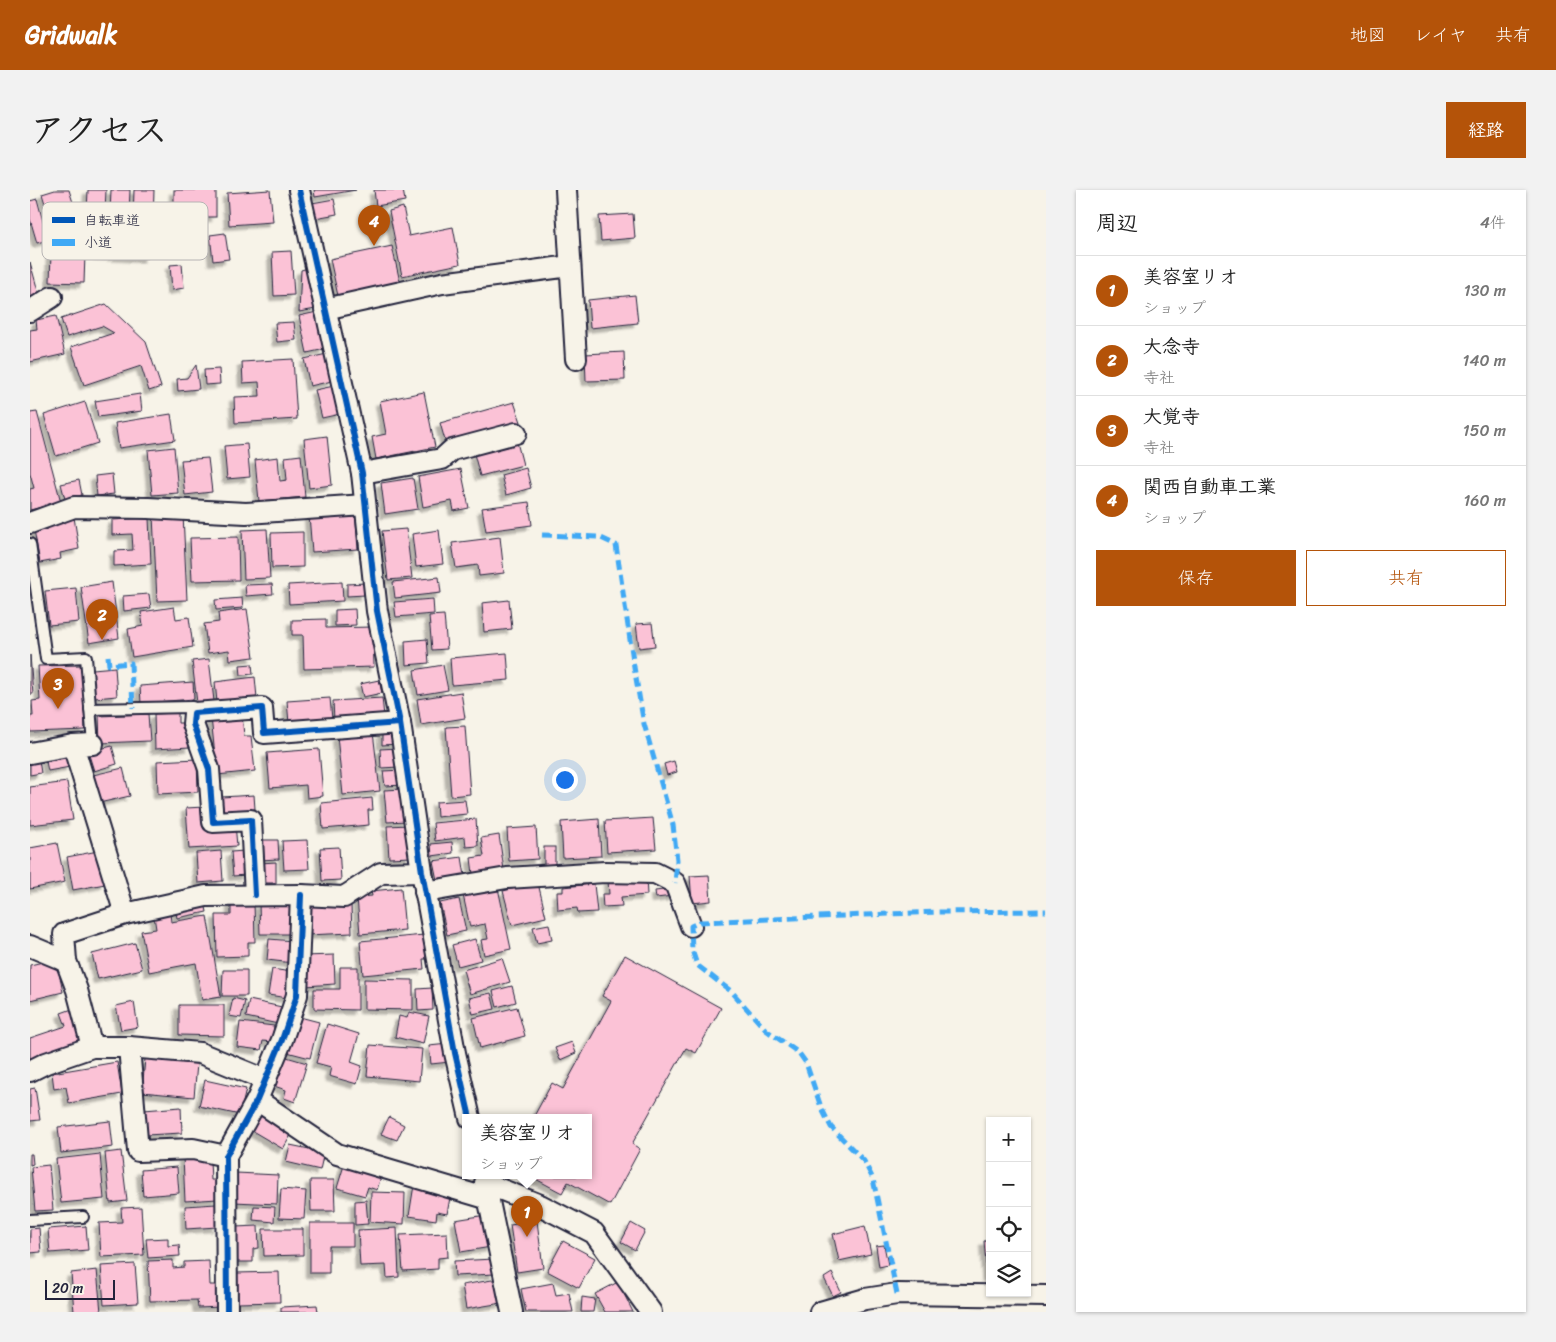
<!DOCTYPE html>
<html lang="ja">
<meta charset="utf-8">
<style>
body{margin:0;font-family:Sriracha,"Klee One",sans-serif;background:#f2f2f2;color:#222}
.controls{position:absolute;right:15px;bottom:15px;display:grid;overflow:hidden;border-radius:0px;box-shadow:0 1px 4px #0004}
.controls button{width:45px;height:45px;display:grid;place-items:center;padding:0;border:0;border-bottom:1px solid #e0e0e0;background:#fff;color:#222;font:25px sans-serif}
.scale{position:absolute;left:15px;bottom:12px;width:70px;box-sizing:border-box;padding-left:5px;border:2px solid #22223b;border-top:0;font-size:14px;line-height:18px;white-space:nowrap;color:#22223b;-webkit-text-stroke:4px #f7f3e8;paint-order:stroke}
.you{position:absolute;left:534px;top:589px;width:18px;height:18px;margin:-12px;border:4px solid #fff;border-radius:50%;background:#1a73e8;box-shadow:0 0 0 8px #1a73e833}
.badge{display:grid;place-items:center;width:32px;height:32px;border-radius:50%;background:#b45309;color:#fff;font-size:16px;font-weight:700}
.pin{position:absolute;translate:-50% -41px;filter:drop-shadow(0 1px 2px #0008)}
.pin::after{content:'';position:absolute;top:26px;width:18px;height:15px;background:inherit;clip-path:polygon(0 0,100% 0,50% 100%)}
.popup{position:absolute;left:432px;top:924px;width:130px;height:65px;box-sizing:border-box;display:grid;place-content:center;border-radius:0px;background:#fff;filter:drop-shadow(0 1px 4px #0005);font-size:16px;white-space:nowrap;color:#767676}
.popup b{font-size:19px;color:#222}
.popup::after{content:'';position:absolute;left:50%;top:100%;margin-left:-10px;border:10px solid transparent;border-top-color:#fff}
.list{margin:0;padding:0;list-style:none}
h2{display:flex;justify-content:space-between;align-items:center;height:65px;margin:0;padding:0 20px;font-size:21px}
h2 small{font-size:16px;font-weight:400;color:#767676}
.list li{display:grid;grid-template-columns:32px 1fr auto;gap:15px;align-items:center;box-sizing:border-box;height:70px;padding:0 20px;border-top:1px solid #e0e0e0}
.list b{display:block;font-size:19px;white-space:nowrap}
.list p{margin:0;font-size:16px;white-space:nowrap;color:#767676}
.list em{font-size:16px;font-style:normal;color:#767676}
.actions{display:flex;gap:10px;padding:15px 20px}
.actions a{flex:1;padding:11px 0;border:1px solid #b45309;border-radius:0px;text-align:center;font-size:18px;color:#b45309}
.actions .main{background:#b45309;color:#fff}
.icon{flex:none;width:28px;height:28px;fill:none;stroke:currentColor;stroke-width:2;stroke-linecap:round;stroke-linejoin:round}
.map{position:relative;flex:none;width:1016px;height:1122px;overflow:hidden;border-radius:0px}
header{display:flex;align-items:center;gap:30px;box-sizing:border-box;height:70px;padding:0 25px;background:#b45309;color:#fff}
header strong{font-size:24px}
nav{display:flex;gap:28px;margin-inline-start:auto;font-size:18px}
.intro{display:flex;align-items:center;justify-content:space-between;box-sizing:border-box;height:120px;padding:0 30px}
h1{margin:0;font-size:35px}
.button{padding:12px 22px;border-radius:0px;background:#b45309;color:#fff;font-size:18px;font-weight:700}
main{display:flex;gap:30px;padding:0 30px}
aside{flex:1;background:#fff;border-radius:0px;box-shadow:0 1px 4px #0004}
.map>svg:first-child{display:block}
.building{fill:#fbc2d6;stroke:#22223b;filter:url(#shadow)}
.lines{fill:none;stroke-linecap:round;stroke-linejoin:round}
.service-casing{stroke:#22223b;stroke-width:14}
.minor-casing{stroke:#22223b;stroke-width:24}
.service{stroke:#f7f3e8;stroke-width:10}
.minor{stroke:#f7f3e8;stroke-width:20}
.quiet{stroke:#3fa9f5;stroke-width:5;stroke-dasharray:10 5;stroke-linecap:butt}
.cycleway-casing{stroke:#f7f3e8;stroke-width:9}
.cycleway{stroke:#0057b8;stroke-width:6}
.key{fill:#f7f3e8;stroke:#b7b4b4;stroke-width:1}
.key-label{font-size:14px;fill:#22223b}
</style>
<header>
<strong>Gridwalk</strong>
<nav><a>地図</a><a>レイヤ</a><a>共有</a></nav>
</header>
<div class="intro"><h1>アクセス</h1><a class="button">経路</a></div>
<main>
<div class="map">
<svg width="1016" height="1122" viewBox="0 0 1016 1122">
<defs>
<filter id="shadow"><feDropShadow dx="-4.5" dy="4.5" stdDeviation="1" flood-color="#0004"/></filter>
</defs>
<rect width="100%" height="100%" fill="#f7f3e8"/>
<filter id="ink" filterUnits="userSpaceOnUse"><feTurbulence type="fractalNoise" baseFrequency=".02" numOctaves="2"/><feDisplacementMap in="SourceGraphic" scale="10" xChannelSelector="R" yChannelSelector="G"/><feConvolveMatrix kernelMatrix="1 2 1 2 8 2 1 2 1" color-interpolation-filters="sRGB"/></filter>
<g filter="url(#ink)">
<!-- building -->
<g class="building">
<path d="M25,0H39L48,28L22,36L12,4Z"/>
<path d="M58,0H76L75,23H57Z"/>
<path d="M81,0H100L99,25H80Z"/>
<path d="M104,0H124L123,30H103Z"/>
<rect x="144" y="0" width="42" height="27"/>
<path d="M240,0L243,32L199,35L197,3Z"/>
<path d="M284,0H326L285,7Z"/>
<path d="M344,0H373L375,11L346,16Z"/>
<path d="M7,9L18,50L7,53L0,29V11Z"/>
<path d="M304,9L307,24L285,28L282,13Z"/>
<path d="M373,17L379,46L423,37L430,74L372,86L359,21Z"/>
<path d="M603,24L605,48L571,51L569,26Z"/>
<path d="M70,36L120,39L118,68L68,65Z"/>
<path d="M195,43L199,69L183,71L180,45Z"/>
<path d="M362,56L370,92L308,106L300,69Z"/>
<path d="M261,61L264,105L244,106L242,62Z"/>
<path d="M21,63L55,64L54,93L20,92Z"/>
<path d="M0,72L9,105L0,107Z"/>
<path d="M152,74L154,98L142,100L140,75Z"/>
<path d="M278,78L286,119L269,122L271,80Z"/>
<path d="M605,105L608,133L560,138L558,110Z"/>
<path d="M76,114L116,152L131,197L119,201L111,176L54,195L41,157L84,143L72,136L37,147L31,129Z"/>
<path d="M287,122L295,159L277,163L269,126Z"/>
<path d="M26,126L35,164L0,172V140L7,139L6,130Z"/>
<path d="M264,132L266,150L247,152L245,133Z"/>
<path d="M594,162L595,190L556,191L555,164Z"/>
<path d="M297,164L302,191L280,196L274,169Z"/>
<path d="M263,169L267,229L205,233L204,207L230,206L229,192L213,193L212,172Z"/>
<path d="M166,175L169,199L148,201L147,189L157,188Z"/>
<path d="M189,179L190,194L175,195L174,180Z"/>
<path d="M304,196L310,224L292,228L285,200Z"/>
<path d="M394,202L405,257L346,269L342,247L356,244L350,211Z"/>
<path d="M110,204L112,221L68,227L65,211Z"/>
<path d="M55,212L68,253L26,266L14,225Z"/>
<path d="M484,212L491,232L416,254L410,233Z"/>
<path d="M7,222L31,312L0,320V299L4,298L0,283V223Z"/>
<path d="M141,224L145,250L89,258L85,233Z"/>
<path d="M297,246L302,295L279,298L274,249Z"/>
<path d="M487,252L493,275L450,286L444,264Z"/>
<path d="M217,254L220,287L197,289L194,256Z"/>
<path d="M144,257L148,303L122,305L118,260Z"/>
<path d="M271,265L275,307L229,311L225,270L248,267L250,291L257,290L255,267Z"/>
<path d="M178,268L182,302L155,305L151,270Z"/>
<path d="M496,278L501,298L476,305L471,285Z"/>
<path d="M431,279L439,318L424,321L422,311L393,317L388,287Z"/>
<path d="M82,284L84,304L67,306L65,286Z"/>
<path d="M383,288L388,319L355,324L351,293Z"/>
<path d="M49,290L52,305L35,309L31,294Z"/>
<path d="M499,312L502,335L456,341L452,318Z"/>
<path d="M325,322L328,359L282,362L279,325Z"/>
<path d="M153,324L157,410L127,411L123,325Z"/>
<path d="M44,327L49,359L30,363L31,369L10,373L3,334Z"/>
<path d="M119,328L121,374L84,376V361L103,360L102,344L82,345V330Z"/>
<path d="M237,339L240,388L214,389L212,340Z"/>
<path d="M376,339L382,388L358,390L352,341Z"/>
<path d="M409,340L413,374L386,377L382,344Z"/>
<path d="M273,342V377L242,378L241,343Z"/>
<path d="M208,347L209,390L162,391L160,348Z"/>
<path d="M470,347L474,383L449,386L448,375L426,378L422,353Z"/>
<path d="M409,387L411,403L365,408L363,392Z"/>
<path d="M82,392L89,448L59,453L51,397Z"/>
<path d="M312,392L313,411L259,414L258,395Z"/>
<path d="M335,393V405L317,406V394Z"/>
<path d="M242,394L243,404L216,406L215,395Z"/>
<path d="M46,398L49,432L19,435L15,401Z"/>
<path d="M119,404L121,418L94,421L93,406Z"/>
<path d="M212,408L213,418L186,420L185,410Z"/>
<path d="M403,409L404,424L366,427L364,412Z"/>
<path d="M479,410L482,439L454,442L452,413Z"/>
<path d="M144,417L146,429L159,427L163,457L102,467L98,439L113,436L111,422Z"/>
<path d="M217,419L224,467L200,470L199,460L178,463L174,434L189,432L188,423Z"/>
<path d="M325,419L326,435L305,436V420Z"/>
<path d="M414,425L417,459L402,460L399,426Z"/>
<path d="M296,429V438L343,437L344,477L274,479L273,445H262V430Z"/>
<path d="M622,433L625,456L609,458L606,434Z"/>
<path d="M397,449L399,473L376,475L375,451Z"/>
<path d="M477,463L479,490L422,495L420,468Z"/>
<path d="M0,465L3,504H0Z"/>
<path d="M179,469L184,511L167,513L162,471Z"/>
<path d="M222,474L223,484L211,485L210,475Z"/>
<path d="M52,475L55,540L0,542V526H3L2,511L10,510L8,476Z"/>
<path d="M413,475L418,500L388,505L384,480Z"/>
<path d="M85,477L87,506L65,508L63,479Z"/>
<path d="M225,487L227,508L187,512L185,492Z"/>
<path d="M349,490L352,503L333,507L330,494Z"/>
<path d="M163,492L164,509L111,513L110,496Z"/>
<path d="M431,502L435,528L391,535L387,509Z"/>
<path d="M300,508L302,529L259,533L257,511Z"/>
<path d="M352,508L354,526L304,530L303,511Z"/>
<path d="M148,523V533H159L160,557L125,559L124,524Z"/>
<path d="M118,524L120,551L70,553L69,526Z"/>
<path d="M212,524L214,546H221L225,581L187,585L181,527Z"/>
<path d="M435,536L440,604L421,606L416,537Z"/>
<path d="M352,538H366L367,554L352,555Z"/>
<path d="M343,542L350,601L313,605L307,546Z"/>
<path d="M82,556L87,574L64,581L58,562Z"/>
<path d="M368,558L369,577L351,578L350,559Z"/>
<path d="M289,559L293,606L277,608L276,595L240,598L237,563Z"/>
<path d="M37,563L40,577L18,581L15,567Z"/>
<path d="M167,569L168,602L128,604L127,571Z"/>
<path d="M9,570L11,583L0,585V571Z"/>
<path d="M644,571L647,582L637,585L634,574Z"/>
<path d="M93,578L100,606L69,613L63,585Z"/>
<path d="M373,580L374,595L355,596L353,581Z"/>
<path d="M37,592L43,630L0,635V597Z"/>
<path d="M374,599L377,631L357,632L354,600Z"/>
<path d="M224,605L225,619L193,622L192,607Z"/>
<path d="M342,608L343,620H338L339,635L293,639L291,613Z"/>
<path d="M435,610L437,624L407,627L406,612Z"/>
<path d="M174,617L205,634L207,656L159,659L156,618Z"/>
<path d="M623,628L626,659L577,662L575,631Z"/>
<path d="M446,629L448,656L436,657L435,647L405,651L403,633Z"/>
<path d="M569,629L571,666L533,668L531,632Z"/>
<path d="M379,635L381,667L359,668L357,636Z"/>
<path d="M506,637L508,669L479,671L477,639Z"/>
<path d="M469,645L474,680L443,684L441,668L454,666L451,648Z"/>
<path d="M228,650H248L249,669L229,670Z"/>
<path d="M277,650L279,679L254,680L252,651Z"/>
<path d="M422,652L423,663L402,666L401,654Z"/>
<path d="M27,653L35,692L0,699V658Z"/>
<path d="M309,657L311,690L292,691L290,658Z"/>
<rect x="514" y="657" width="11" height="20"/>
<path d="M68,661L75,694L43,700L37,667Z"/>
<path d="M191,661L193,691L168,693L166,663Z"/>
<path d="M214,661L216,685L203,686L201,662Z"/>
<path d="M432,667L435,686L407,690L403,671Z"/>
<path d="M246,672V693H231L230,673Z"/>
<path d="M679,685L681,711L662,713L660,686Z"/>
<path d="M616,688L617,705L591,707L592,716L573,717L572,704H579L578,690Z"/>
<path d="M508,693L516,727L482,735L473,701Z"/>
<path d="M564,694L567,722L548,723L547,718L528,720L527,702H533V697Z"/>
<path d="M371,698L375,740L330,744L327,707L342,706L341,701Z"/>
<path d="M468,698L481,759L454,765L451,750L458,749L455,734L440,737L433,705Z"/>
<path d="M642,699L643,706L626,708L625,701Z"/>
<path d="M429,709L436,741L417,745L410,713Z"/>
<path d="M175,712L177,722L147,728L145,717Z"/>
<path d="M201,712H224L225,752H218V766L187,767L186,725H201Z"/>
<path d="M264,713L265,744H230L229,714Z"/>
<path d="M321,715L322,743L277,745L276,716Z"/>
<path d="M140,723L141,732L177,726L191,807L172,810L166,773L119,782L111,741L126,739L124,726Z"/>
<path d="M519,734L522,750L507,753L503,737Z"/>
<path d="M394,745L396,769H393L394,779L333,785L330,751Z"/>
<path d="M239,749L264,751L263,773L237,770Z"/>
<path d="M445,749L451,770L428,776L422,755Z"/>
<path d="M105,753L112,779L68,789L62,764Z"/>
<path d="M304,765L305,794L275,796L274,766Z"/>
<path d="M595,765L691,818L666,863L656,858L602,954L610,959L580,1015L538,992L532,1003L500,986H558V928H503L522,893L533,899L581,811L572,806Z"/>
<path d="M472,768L480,792L440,804L433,780Z"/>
<path d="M26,769L33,802L0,810V775Z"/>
<path d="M310,777H328V820L284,819V799H310Z"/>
<path d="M242,779L261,782L258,808L238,805Z"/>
<path d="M193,780H217V806H192Z"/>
<path d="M334,789L383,790V820L334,819Z"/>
<path d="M482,796L486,812L467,817L463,801Z"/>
<path d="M402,798L403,820L388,821L387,799Z"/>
<path d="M461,803L465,819L443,824L439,808Z"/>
<path d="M203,808L215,811L211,828L199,826Z"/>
<path d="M219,810L252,817L248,834L216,827Z"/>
<path d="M104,812L108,837L91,840L86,816Z"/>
<path d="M149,815H194V846L149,845Z"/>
<path d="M487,817L495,846L450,858L443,828Z"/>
<path d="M45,818L56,850L0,869V848L36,836L31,823Z"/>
<path d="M379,822L399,826L393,854L365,847L369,826L377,828Z"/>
<path d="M266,826L289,832L280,868L257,862Z"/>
<path d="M210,832L244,836L242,852L233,851L231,860L207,857Z"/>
<path d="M297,834L329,844L321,872L332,876L327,894L299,886L301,877L286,873Z"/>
<path d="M542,852L546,863L530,870L525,858Z"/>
<path d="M418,854L420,872L401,874L399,856Z"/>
<path d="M340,855L392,859L389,891L337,886Z"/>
<path d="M253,866L277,873L265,912L254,908L256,900L244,896Z"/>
<path d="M115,869L167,874L164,907L112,902Z"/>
<path d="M87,872L92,904L39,913L36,897L24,899L22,883Z"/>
<path d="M175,890L216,899L210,925L169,916Z"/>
<path d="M5,898L10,930L0,931V899Z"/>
<path d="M151,917L152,943L116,945L114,920Z"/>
<path d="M229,920L264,940L253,959L219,939Z"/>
<path d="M359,927L374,935L367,950L351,944Z"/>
<path d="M80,931L83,957L31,963L28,937Z"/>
<path d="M260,955L294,962L290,980L256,972Z"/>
<path d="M91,961L97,1011L80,1013L75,963Z"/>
<path d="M0,964H2L3,974L0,975Z"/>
<path d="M70,964L74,1009L31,1013L26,969Z"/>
<path d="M170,966V972L180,971L181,990H187L188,1009L155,1011L153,967Z"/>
<path d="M315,972L352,983L347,1000L338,997L335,1006L307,998Z"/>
<path d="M19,975L23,1020L5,1021L1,977Z"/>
<path d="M147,977L149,1003L113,1006L111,980Z"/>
<path d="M206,983L248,985L247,1014L204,1012Z"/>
<path d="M280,990H304L305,1021H281Z"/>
<path d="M384,995L421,1002L417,1024L407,1022L406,1030L379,1026Z"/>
<path d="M251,999L276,1001L274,1029L249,1028Z"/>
<path d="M341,1002L375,1003L374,1034L340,1032Z"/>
<path d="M336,1010L338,1034L325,1035V1011Z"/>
<path d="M186,1014L187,1037L156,1039L155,1016Z"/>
<path d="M224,1016L245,1017L244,1032L223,1030Z"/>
<path d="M111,1017L114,1065L71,1067L69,1033L92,1032L91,1018Z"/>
<path d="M456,1025L461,1057L431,1062L425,1030Z"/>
<path d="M507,1031L513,1078L487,1082L480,1035Z"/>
<path d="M280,1033H323V1056H299V1083H280Z"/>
<path d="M601,1033L615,1041L605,1060L591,1052Z"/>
<path d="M56,1036L58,1060L20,1063L18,1039Z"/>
<path d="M228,1036L229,1058L223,1059V1072H206L205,1037Z"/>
<path d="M835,1036L841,1064L809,1071L803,1044Z"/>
<path d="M9,1038L11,1062L0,1063V1039Z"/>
<path d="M367,1038L369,1087L357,1088L356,1075L330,1076L328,1040Z"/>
<path d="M233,1039H273V1065L234,1066Z"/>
<path d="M417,1043L418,1067L408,1068V1079L373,1081L370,1045Z"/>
<path d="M138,1048V1056L149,1055L150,1066L118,1068L116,1049Z"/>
<path d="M960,1050V1087H957L954,1051Z"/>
<path d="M533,1051L565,1068L549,1098L517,1081Z"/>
<path d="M854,1055L858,1075L849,1077L846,1056Z"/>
<path d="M464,1069L465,1084L425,1086L424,1071Z"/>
<path d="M143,1070V1078L154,1077V1072L179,1071L180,1095H190L191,1117L168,1118L167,1110L120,1111L118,1071Z"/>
<path d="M105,1074L108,1113L74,1115L71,1076Z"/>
<path d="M67,1080L71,1122H44L41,1083Z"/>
<path d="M249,1082L250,1112L208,1113L207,1083Z"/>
<path d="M802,1083L811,1102L803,1106L794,1088Z"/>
<path d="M468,1089L472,1113L436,1119L432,1095Z"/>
<path d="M588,1092L603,1122H575L565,1104Z"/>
<path d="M523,1093L526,1105L539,1103L543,1122H496L491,1099Z"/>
<path d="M552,1107L565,1109L563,1122H551Z"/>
<path d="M287,1115L288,1122H251V1117Z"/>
</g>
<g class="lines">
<defs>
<g id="service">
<path d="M0,354L16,469L56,467L63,554"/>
<path d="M60,519L162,517L164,523"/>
<path d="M0,1030L53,1027"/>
</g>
<g id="minor">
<path d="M269,0L332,283L347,421L370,533L392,682L425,863L440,928"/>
<path d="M536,0L546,169"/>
<path d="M295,119L412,93L540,76"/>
<path d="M0,121L22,107"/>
<path d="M332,283L412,269L422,260L486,243"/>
<path d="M0,333L44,317L118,318L216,323L335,315"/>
<path d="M63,554L43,555L95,724"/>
<path d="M0,563L43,555"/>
<path d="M395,702L477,688L575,682L625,683L645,693L661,736"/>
<path d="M225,705L221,630L183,632L179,579L163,534L164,523L232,518L234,543L370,533"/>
<path d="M0,756L36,771L47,800L62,857"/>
<path d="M36,771L34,744L95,724L176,706L271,705L314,707L351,683L392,682"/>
<path d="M99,857L108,961L163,959L196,966"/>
<path d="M0,881L16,873L62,857H99L170,863L236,890"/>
<path d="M227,910L307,964L459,1009"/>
<path d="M455,993L510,1015L564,1043L621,1122"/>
<path d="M456,997L482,1122"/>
<path d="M197,1122L196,966L227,910L252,850L267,805L271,705"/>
<path d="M790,1122L835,1109L867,1104L1016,1106"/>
</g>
</defs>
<!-- service casing -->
<use href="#service" class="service-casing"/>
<!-- minor casing -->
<use href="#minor" class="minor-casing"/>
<!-- service -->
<use href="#service" class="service"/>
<!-- minor -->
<use href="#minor" class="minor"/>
<!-- quiet -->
<g class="quiet">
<path d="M512,345L569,347L586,355L604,477L614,534L643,635L647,670L645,693"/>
<path d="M78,466L79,475L101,473L103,518"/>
<path d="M867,1104L843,989L834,971L801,937L791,917L776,873L769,863L736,840L702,802L667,775L662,760L661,736L670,732L907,722L1016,721"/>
</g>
<defs>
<g id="cycleway">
<path d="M269,0L332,283L347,421L370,533L392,682L425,863L440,928"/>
<path d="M225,705L221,630L183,632L179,579L163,534L164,523L232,518L234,543L370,533"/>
<path d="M197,1122L196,966L227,910L252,850L267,805L271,705"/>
</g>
</defs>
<!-- cycleway casing -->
<use href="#cycleway" class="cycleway-casing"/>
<!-- cycleway -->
<use href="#cycleway" class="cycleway"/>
</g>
</g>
<!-- legend -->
<rect x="12" y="12" width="166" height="58" rx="8" class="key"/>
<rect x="22" y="27" width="23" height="6" fill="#0057b8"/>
<rect x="22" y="49" width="23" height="7" fill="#3fa9f5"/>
<g class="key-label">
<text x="54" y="35">自転車道</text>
<text x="54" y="57">小道</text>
</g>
</svg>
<div class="controls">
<button>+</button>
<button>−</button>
<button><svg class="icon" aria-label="locate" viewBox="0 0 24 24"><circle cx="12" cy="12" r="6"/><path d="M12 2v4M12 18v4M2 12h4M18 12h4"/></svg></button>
<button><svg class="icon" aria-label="layers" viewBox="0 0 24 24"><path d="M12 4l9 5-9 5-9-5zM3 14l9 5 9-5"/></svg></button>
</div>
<div class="scale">20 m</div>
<div class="you"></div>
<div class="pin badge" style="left:497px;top:1047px">1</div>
<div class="popup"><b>美容室リオ</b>ショップ</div>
<div class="pin badge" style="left:72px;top:450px">2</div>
<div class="pin badge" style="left:28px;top:519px">3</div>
<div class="pin badge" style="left:344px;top:56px">4</div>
</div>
<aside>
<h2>周辺<small>4件</small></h2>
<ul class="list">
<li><span class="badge">1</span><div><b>美容室リオ</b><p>ショップ</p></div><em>130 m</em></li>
<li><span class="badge">2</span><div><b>大念寺</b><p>寺社</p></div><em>140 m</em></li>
<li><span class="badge">3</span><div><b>大覚寺</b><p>寺社</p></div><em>150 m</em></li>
<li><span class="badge">4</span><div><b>関西自動車工業</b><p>ショップ</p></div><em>160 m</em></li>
</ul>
<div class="actions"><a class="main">保存</a><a>共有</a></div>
</aside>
</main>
